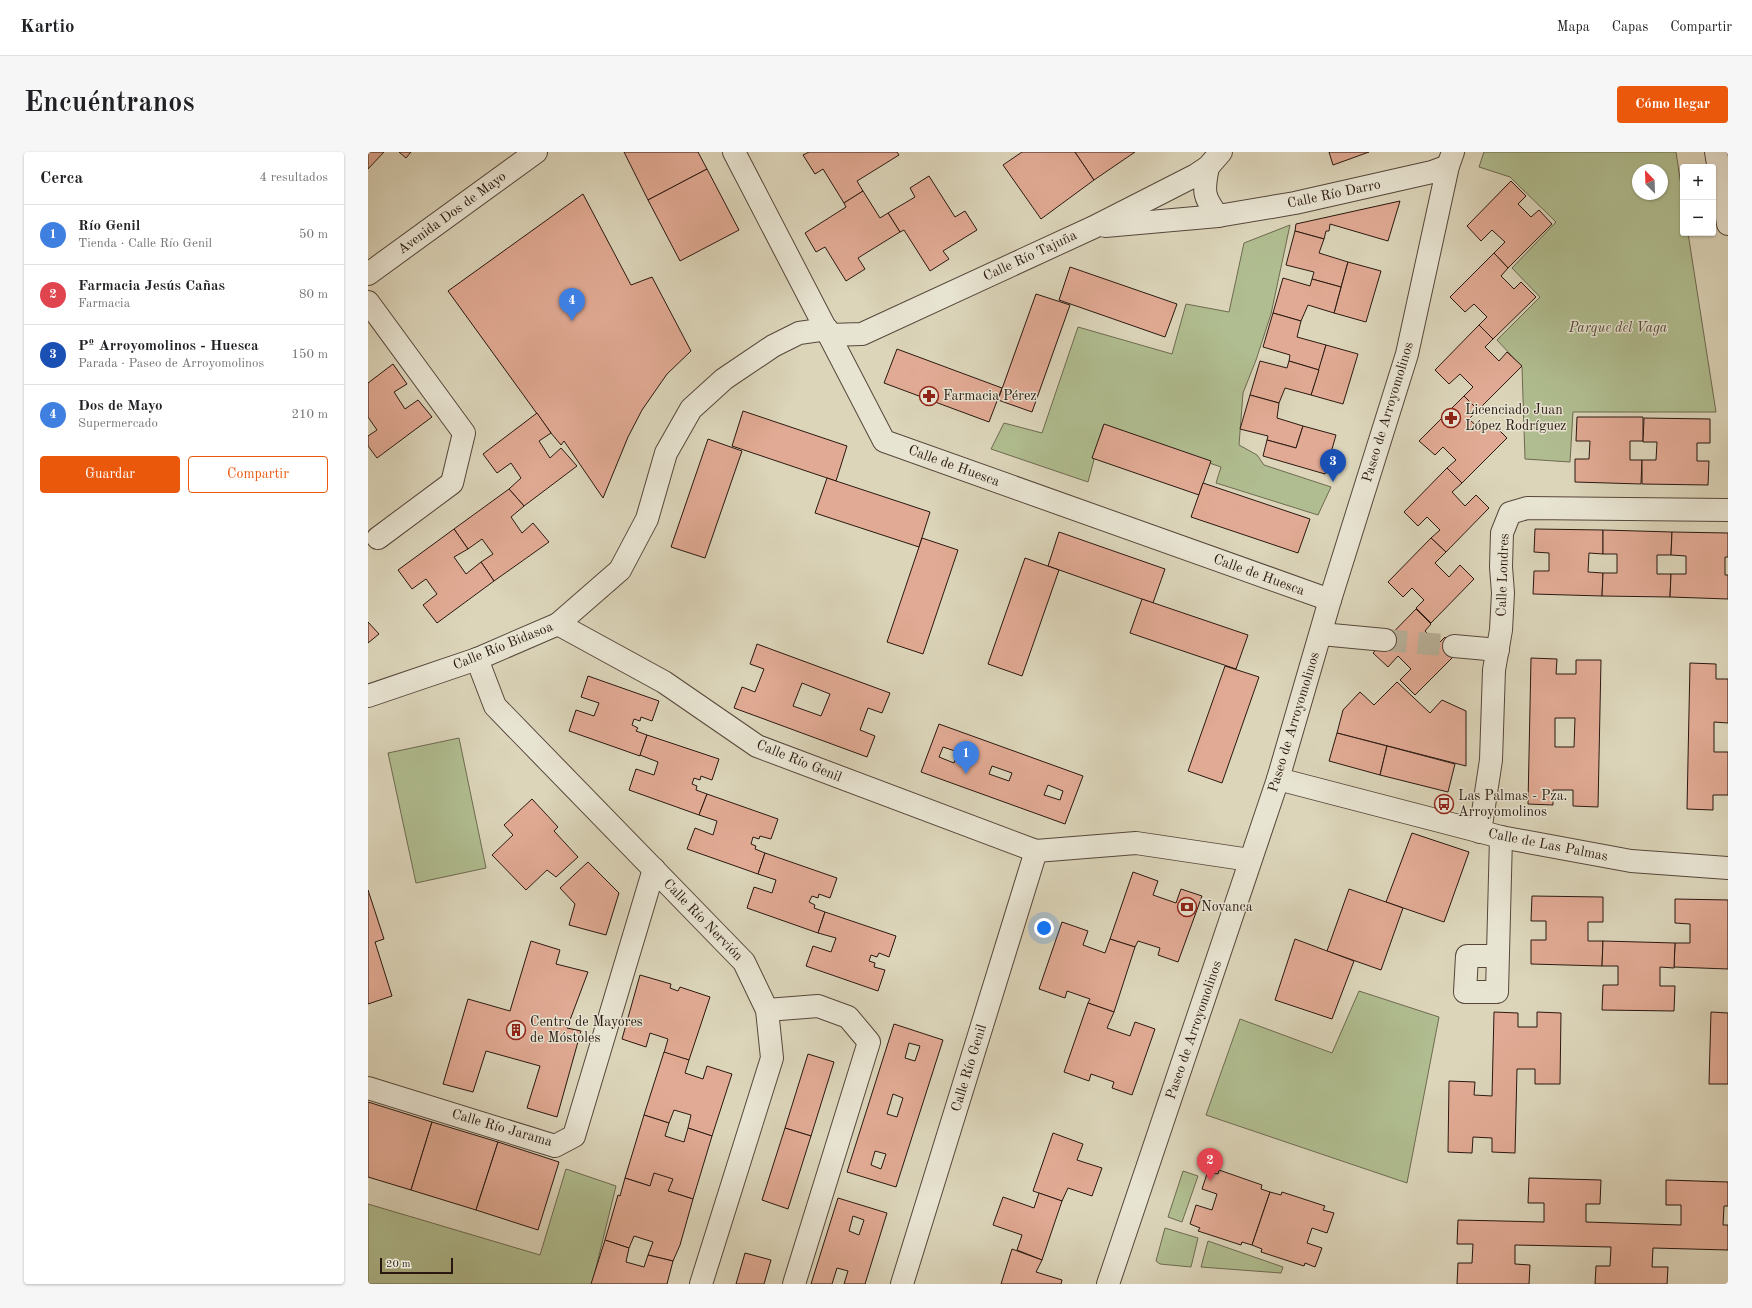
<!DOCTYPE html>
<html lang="es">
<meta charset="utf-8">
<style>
body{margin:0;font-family:"Old Standard TT",serif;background:#f6f6f6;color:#202124}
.controls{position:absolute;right:12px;top:12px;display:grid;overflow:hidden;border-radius:4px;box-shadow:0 1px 3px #0004}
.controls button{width:36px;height:36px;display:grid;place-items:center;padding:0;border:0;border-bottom:1px solid #e0e0e0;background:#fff;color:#202124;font:20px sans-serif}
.compass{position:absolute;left:1264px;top:12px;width:36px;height:36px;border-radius:50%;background:#fff;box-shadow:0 1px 3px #0004;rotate:337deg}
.scale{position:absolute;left:12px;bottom:10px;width:73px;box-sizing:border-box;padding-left:4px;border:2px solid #2a1810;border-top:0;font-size:11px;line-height:14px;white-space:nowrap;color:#2a1810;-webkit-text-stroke:3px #e8e4d2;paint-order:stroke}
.you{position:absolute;left:676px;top:776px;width:14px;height:14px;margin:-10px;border:3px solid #fff;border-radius:50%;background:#1a73e8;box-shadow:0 0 0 6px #1a73e833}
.badge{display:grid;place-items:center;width:26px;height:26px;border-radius:50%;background:#ea580c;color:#fff;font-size:13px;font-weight:700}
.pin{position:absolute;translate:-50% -33px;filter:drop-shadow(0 1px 2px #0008)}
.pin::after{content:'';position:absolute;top:21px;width:14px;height:12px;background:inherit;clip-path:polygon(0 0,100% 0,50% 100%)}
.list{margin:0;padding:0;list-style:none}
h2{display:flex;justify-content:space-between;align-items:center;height:52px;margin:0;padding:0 16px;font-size:17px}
h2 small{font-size:13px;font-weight:400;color:#757577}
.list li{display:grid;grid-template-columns:26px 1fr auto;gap:12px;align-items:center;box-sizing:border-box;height:60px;padding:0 16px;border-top:1px solid #e0e0e0}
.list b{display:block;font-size:15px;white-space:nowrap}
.list p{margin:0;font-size:13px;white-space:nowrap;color:#757577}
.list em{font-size:13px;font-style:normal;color:#757577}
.actions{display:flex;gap:8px;padding:12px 16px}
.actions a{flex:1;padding:9px 0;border:1px solid #ea580c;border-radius:4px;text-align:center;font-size:14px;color:#ea580c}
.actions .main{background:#ea580c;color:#fff}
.map{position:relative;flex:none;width:1360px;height:1132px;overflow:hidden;border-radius:4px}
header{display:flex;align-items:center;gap:24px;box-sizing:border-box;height:56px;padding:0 20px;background:#fff;border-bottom:1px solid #e0e0e0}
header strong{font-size:19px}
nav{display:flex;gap:22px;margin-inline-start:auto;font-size:14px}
.intro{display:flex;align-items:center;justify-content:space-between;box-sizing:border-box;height:96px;padding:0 24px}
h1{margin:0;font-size:28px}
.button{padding:10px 18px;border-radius:4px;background:#ea580c;color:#fff;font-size:14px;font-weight:700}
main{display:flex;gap:24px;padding:0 24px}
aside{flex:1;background:#fff;border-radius:4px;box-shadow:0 1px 3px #0004}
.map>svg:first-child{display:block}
.green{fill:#b0bd90;stroke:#6d6a50;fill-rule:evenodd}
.building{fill:#e1aa94;stroke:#2a1810;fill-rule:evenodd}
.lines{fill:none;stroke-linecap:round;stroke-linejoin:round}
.minor-tunnel{stroke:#b8af98;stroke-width:22;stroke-dasharray:22 11;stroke-linecap:butt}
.minor-casing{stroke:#56473a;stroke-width:24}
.minor{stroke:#e8e4d2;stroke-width:22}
.labels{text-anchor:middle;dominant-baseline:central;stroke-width:3;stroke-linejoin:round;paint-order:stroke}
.street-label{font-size:14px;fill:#2a1810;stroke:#e8e4d2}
.park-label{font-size:14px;font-style:italic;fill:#524a36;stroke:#e8e4d2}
.poi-label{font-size:14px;fill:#2a1810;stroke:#e8e4d2;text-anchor:start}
</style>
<header>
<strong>Kartio</strong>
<nav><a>Mapa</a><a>Capas</a><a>Compartir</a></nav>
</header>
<div class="intro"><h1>Encuéntranos</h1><a class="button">Cómo llegar</a></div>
<main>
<aside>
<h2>Cerca<small>4 resultados</small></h2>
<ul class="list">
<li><span class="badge" style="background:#3f7fe0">1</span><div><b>Río Genil</b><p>Tienda · Calle Río Genil</p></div><em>50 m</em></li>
<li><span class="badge" style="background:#e0444e">2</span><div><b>Farmacia Jesús Cañas</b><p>Farmacia</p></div><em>80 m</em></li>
<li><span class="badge" style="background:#1a4fb4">3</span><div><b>Pº Arroyomolinos - Huesca</b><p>Parada · Paseo de Arroyomolinos</p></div><em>150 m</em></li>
<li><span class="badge" style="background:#3f7fe0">4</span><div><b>Dos de Mayo</b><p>Supermercado</p></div><em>210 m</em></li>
</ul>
<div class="actions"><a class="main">Guardar</a><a>Compartir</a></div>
</aside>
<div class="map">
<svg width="1360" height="1132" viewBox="0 0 1360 1132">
<rect width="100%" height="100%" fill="#dcd5ba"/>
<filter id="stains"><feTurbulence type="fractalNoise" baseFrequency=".005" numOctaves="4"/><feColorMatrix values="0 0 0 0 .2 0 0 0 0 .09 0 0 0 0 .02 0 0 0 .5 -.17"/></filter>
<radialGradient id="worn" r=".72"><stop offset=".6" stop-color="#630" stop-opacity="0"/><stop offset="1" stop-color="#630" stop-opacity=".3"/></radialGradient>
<!-- green -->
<g class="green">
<path d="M1116,0H1308L1315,47V81H1320L1348,260H1205L1202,310L1157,307L1154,215L1129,188L1172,145L1144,116L1188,70L1142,25L1111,15ZM1270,18H1294V42H1270Z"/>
<path d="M922,73L903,162L888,208L875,241L871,293L889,303L896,313L963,335L950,363L848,331L853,315L735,274L720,330L623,297L636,271L674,281L710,175L804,202L818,152L861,160L876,91Z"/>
<path d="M91,586L118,716L48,731L20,601Z"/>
<path d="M991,839L1071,865L1039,1031L838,963L872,867L964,901Z"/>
<path d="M198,1017L248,1034L224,1132H0V1052L172,1103Z"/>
<path d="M815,1019L830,1024L814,1070L800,1065Z"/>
<path d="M797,1076L830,1086L823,1115L792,1112L788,1109Z"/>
<path d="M840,1089L915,1115L913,1121L833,1115Z"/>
</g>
<!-- building -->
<g class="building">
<path d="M0,0H16L0,17Z"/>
<path d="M31,0H43L38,6Z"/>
<path d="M256,0H330L339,17L280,48Z"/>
<path d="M441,0H529L531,3L489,29L495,39L476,51L455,17L447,22L435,3Z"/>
<path d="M654,0H707L726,28L673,67L635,13Z"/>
<path d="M707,0H767L726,28Z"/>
<path d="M961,0H1001L965,13Z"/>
<path d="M339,17L371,78L312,109L280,48Z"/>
<path d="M561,24L587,65L597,59L609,78L575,99L581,107L562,119L536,78L532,80L520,61L547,45L542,36Z"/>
<path d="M1143,29L1158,44L1150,52L1163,65L1171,58L1184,72L1140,116L1126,101L1137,90L1124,78L1113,89L1099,74Z"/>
<path d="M495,39L512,66L520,61L532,80L490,106L497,117L478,129L457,95L448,100L437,81L478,55L476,51Z"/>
<path d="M215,42L263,133L284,125L323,199L299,222L274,258L260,285L235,346L196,289L193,293L183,281L80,139Z"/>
<path d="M1032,49L1020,89L962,72L961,79H958L956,87L927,79L928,72Z"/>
<path d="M927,79L956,87L951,101L980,110L973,135L944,127L946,120L918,113Z"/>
<path d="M1126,101L1140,116L1133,124L1146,137L1153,130L1168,145L1125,187L1111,173L1119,165L1106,152L1097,160L1082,145Z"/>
<path d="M980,110L1013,119L998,170L966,161Z"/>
<path d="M702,115L809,152L797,185L691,148Z"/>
<path d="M915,126L942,134L944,127L973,135L966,161L940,153L933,169L905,161Z"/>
<path d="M668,142L702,153L664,260L630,248Z"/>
<path d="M905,161L933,169L929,185L958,193L951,218L921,209L922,203L895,195Z"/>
<path d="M1111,173L1125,187L1117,195L1131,209L1139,200L1154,214L1110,258L1096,244L1105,235L1092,222L1081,232L1067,218Z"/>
<path d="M958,193L990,202L975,252L943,243Z"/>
<path d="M529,197L634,236L621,270L516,231Z"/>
<path d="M892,209L919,216L921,209L951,218L943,243L917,236L911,251L882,243Z"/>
<path d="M25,212L39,232L26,240L37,257L50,248L64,265L9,306L0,294V284L9,278L0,265V231Z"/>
<path d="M882,243L911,251L909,266L935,274L928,296L899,288L900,284L872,277Z"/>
<path d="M1096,244L1110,258L1101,267L1115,280L1124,271L1139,286L1094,331L1079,316L1088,308L1075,295L1067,303L1051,289Z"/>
<path d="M375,259L479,294L468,329L364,294Z"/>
<path d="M169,261L183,281L171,289L182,306L193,296L209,314L156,354L141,337L153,326L143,311L129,321L115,302Z"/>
<path d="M1209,265H1275V289H1262V308H1274L1273,332L1207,330V307H1221L1222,289H1208Z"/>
<path d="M1276,266L1342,267V291H1329V309H1341L1340,333L1274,332V308H1288L1289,290H1275Z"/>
<path d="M736,272L843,309L831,343L724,306Z"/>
<path d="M935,274L968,283L957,322L895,304L899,288L928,296Z"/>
<path d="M340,287L374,299L337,406L303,395Z"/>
<path d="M1079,316L1094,331L1084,340L1097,354L1108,343L1121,356L1078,400L1063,386L1072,378L1059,365L1050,374L1036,360Z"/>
<path d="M459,326L562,360L551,395L447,361Z"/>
<path d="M835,331L942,367L930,401L823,365Z"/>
<path d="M141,337L156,354L143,365L154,381L165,371L181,390L126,429L113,410L125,402L114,387L100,397L86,377Z"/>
<path d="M86,377L100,397L86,405L98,422L113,410L126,429L69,471L55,453L69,442L58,427L44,437L30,418Z"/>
<path d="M1167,377L1235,378V402L1221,401L1220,420L1235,421L1234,444L1165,442L1166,419H1181V401L1166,400Z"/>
<path d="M1235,378L1304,380L1303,403H1289V422H1303L1302,445L1234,444L1235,421H1249V402H1235Z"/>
<path d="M691,380L797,417L785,451L680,414Z"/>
<path d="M1304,380L1360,381V405H1357V423H1360V447L1302,445L1303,422H1318V404L1303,403Z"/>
<path d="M554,386L590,398L555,502L519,490Z"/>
<path d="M1063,386L1078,400L1067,411L1081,425L1092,413L1106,427L1063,471L1048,456L1056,448L1044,436L1035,445L1020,430Z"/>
<path d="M657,406L691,418L654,524L620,512Z"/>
<path d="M774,447L880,483L868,517L762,481Z"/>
<path d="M1048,457L1063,472L1057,479L1070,492L1077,485L1091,499L1047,543L1032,528L1043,517L1030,504L1020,515L1005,501Z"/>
<path d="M0,470L11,482L0,491Z"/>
<path d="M389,492L522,541L514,561L500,556L492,578L507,584L499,605L366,556L374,535L387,540L396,517L382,512ZM434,531L462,542L453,564L425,554Z"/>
<path d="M1163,506L1189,507L1188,522H1208V508H1233L1230,655L1205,654V638H1185V653L1160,652ZM1187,566H1207L1206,595H1187Z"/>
<path d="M1322,511L1348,512V527H1360V571L1346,570V600H1360V643H1345V658L1319,657Z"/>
<path d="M857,514L891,525L854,631L820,619Z"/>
<path d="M220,524L291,549L284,569L273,565L272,569L266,567L264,573L270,576L268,579L279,583L272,604L201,579L208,558L226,564L231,551L213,545Z"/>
<path d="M1029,530L1062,561L1074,548L1098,559V614L969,581L975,558L992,540L1006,553Z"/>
<path d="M571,572L715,624L697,672L553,620ZM575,595L590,600L586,611L571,605ZM624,614L644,621L641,629L621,622ZM680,633L695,639L692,648L676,643Z"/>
<path d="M969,581L1019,594L1012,623L961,609Z"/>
<path d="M279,583L351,607L344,628L333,624L332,628L326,626L324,632L329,634L328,638L339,642L331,663L261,638L268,617L286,623L290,610L272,603Z"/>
<path d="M1019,594L1087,612L1080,640L1012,623Z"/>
<path d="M339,642L410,667L403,687L392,684L391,687L385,685L383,692L388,694L387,697L397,701L390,722L319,697L327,676L345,683L349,669L331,663Z"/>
<path d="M164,647L190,675L186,679L210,705L188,725L179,718L158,738L124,703L145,683L136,673Z"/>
<path d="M1044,681L1101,700L1076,770L1018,750Z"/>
<path d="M397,701L469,726L462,746L451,742L450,746L444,744L441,750L447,753L446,756L457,760L450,781L379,756L386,735L404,741L408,728L390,722Z"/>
<path d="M220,710L251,741L238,783L201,773L207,752L192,736Z"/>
<path d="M765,720L790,729L785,743L808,751L813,737L834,744L810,810L790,803L792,796L770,789L767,795L742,787Z"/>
<path d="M981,737L1035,756L1013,818L959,799Z"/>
<path d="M0,738L16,787L7,790L24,844L0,852Z"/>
<path d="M1164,744L1235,745V770H1220V789H1235L1234,814L1163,812V788H1178V769H1163Z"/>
<path d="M1307,747L1360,748V817L1306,815L1307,791H1322V772L1307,771Z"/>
<path d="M457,760L528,784L521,805L511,801L509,805L503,803L501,809L507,811L506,815L517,818L510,839L438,814L445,794L463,800L468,786L450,781Z"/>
<path d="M694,770L720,779L715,793L737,801L742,787L767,795L746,860L720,851L722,847L699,839L697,846L671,837Z"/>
<path d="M927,787L986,809L964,867L907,848Z"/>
<path d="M163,789L192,798L188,812L220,820L199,876L213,879L189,965L159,956L172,914L118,899L105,940L75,932L100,847L142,859Z"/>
<path d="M1235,789L1307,791L1306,816L1292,815V834H1307L1306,859L1234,858L1235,833H1250V814H1234Z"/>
<path d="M272,823L303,832L302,836L310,839L312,835L342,845L321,908L296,901L300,887L282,881L278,895L254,887Z"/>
<path d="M720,851L746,860L739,876L762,884L767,870L787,877L764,943L744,936L746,930L723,922L721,929L696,920Z"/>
<path d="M1126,860L1150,861V875H1169V860L1193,861L1192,932H1167V917H1149L1147,1001L1124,1000V986L1105,985L1104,1001L1080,1000L1081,929L1107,930L1106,943L1124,944Z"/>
<path d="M1343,860L1360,861V932H1341Z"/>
<path d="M526,872L575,888L528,1035L479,1020ZM541,891L552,894L547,909L537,906ZM525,942L535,946L529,965L519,962ZM507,999L518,1002L513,1017L503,1013Z"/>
<path d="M296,900L321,908L317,921L335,927L339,914L364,922L344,984L320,976L323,963L306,958L301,971L276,963Z"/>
<path d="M440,902L466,910L443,984L417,976Z"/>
<path d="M0,950L64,970L43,1038L0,1025Z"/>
<path d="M276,963L301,971L297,984L316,990L320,976L344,984L325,1047L300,1039L296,1053L278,1046L282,1034L257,1026Z"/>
<path d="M64,970L130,990L108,1058L43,1038Z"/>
<path d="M417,976L443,984L420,1057L394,1048Z"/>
<path d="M685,981L715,992L709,1008L734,1016L724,1044L700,1036L694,1049L665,1039Z"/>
<path d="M130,990L191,1010L170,1078L108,1058Z"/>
<path d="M851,1018L894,1033L893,1037L902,1040L884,1093L874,1090L873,1093L830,1079L832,1076L822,1072L828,1053L844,1058L849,1042L834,1037L840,1019L850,1022Z"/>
<path d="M286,1021L305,1027L300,1039L325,1047L312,1093L305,1109L280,1103L285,1090L266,1084L261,1096L237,1088L250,1043L252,1044L257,1026L282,1034Z"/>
<path d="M1161,1026L1233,1028L1232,1052H1218V1070L1313,1073V1053H1298V1028L1360,1030V1054H1356L1355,1073H1360V1098L1285,1096L1284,1115H1300L1299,1132H1227L1228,1114H1242L1243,1095L1147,1093V1112L1162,1113L1161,1132H1089L1090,1111H1104L1105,1092H1089L1090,1068L1176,1070V1051H1160Z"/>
<path d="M902,1040L913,1043L914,1040L957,1054L955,1058L966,1061L959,1081L944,1076L939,1091L954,1096L947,1115L937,1111L936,1114L893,1100L894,1097L884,1093Z"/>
<path d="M671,1041L694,1049L674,1108L649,1098L654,1083L625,1073L635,1045L666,1056Z"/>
<path d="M470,1046L519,1061L497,1132H476L480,1119L469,1116L464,1132H443ZM485,1064L496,1068L491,1083L481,1079Z"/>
<path d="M237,1088L261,1096L258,1110L276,1115L280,1103L305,1109L299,1132H223Z"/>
<path d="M644,1097L674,1108L668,1120L694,1128L693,1132H633Z"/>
<path d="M377,1101L403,1108L396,1132H368Z"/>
</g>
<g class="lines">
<!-- minor-tunnel -->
<path class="minor-tunnel" d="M1017,488L1086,494"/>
<defs>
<g id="minor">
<path d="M366,0L516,289L962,448"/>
<path d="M1348,0L1360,72"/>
<path d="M840,15C835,39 835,45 850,64"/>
<path d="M737,74L850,64L927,51L1064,20L1080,14"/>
<path d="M0,122L168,0"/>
<path d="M0,150L96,281L84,331L10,386"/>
<path d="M461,183L494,182L726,75L828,23L840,15L853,0"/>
<path d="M190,472L296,530L389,594L668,699L768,691L882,708"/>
<path d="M953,482L1017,488"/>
<path d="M1086,494L1130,498"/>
<path d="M109,507L127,554L376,810L399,858L404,906L333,1132"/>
<path d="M0,544L109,507L190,472L252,418L279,367L298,301L323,257L356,227L405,194L431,181L459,177"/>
<path d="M910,627L1133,685L1263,709L1360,716"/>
<path d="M1112,680L1123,608L1126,518L1133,478L1135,441L1133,415L1134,381L1142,361L1159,356L1360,358"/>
<path d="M1130,804H1099L1097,840H1129L1133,685"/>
<path d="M399,858L450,854L480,865L501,890L426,1132"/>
<path d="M0,936L187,994L206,984L286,717"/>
<path d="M534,1132L668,699"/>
<path d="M740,1132L910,627L962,448L1039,202L1080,14L1085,0"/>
</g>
</defs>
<!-- minor casing -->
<use href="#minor" class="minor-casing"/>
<!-- minor -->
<use href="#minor" class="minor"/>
</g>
<!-- icons -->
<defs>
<symbol id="pharmacy-ring" viewBox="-11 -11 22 22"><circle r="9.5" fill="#e8e4d2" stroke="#8f2418" stroke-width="1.5"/><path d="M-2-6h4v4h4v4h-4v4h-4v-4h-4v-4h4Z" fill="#8f2418"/></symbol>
<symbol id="bus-ring" viewBox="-11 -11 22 22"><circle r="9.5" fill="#e8e4d2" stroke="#8f2418" stroke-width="1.5"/><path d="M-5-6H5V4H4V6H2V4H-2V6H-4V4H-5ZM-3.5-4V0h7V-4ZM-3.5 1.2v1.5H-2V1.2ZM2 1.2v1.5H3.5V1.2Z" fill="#8f2418"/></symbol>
<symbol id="bank-ring" viewBox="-11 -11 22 22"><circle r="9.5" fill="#e8e4d2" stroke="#8f2418" stroke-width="1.5"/><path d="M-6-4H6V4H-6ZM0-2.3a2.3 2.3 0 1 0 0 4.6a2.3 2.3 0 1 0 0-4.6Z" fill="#8f2418"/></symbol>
<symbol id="building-ring" viewBox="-11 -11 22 22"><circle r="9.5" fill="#e8e4d2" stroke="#8f2418" stroke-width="1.5"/><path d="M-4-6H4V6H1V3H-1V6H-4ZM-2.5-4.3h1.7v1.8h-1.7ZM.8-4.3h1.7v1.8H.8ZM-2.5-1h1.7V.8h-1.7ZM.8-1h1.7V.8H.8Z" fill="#8f2418"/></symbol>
</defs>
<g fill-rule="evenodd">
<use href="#pharmacy-ring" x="550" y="233" width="22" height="22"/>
<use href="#pharmacy-ring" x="1072" y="255" width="22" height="22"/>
<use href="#bus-ring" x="1065" y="641" width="22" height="22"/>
<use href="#bank-ring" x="808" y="744" width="22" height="22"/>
<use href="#building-ring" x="137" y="867" width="22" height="22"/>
</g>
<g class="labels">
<!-- street labels -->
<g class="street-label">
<text transform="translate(966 42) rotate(-12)">Calle Río Darro</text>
<text transform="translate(84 61) rotate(-36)">Avenida Dos de Mayo</text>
<text transform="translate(662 104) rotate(-25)">Calle Río Tajuña</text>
<text transform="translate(1020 260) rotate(-73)">Paseo de Arroyomolinos</text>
<text transform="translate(586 314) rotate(20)">Calle de Huesca</text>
<text transform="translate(891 423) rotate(20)">Calle de Huesca</text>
<text transform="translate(1135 423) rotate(-88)">Calle Londres</text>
<text transform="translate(135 494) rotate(-22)">Calle Río Bidasoa</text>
<text transform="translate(926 570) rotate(-73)">Paseo de Arroyomolinos</text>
<text transform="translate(431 609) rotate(22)">Calle Río Genil</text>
<text transform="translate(1180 693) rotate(11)">Calle de Las Palmas</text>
<text transform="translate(335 768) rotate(46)">Calle Río Nervión</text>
<text transform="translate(826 878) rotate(-71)">Paseo de Arroyomolinos</text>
<text transform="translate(601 916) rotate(-73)">Calle Río Genil</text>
<text transform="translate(134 976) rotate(16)">Calle Río Jarama</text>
</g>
<!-- park labels -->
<g class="park-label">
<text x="1250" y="176">Parque del Vaga</text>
</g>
<!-- poi labels -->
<g class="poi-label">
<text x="575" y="244">Farmacia Pérez</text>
<text x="1097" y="258">Licenciado Juan<tspan x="1097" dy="16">López Rodríguez</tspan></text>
<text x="1090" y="644">Las Palmas - Pza.<tspan x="1090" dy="16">Arroyomolinos</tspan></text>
<text x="833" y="755">Novanca</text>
<text x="162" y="870">Centro de Mayores<tspan x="162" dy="16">de Móstoles</tspan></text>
</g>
</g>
<rect width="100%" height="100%" filter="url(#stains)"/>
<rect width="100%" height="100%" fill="url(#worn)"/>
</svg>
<div class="controls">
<button>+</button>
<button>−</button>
</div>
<svg class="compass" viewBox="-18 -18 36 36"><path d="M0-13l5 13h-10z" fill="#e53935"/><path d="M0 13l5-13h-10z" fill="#757577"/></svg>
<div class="scale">20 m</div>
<div class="you"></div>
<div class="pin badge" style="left:598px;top:622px;background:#3f7fe0">1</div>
<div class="pin badge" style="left:842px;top:1029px;background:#e0444e">2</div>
<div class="pin badge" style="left:965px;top:330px;background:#1a4fb4">3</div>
<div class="pin badge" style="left:204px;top:169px;background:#3f7fe0">4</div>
</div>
</main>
